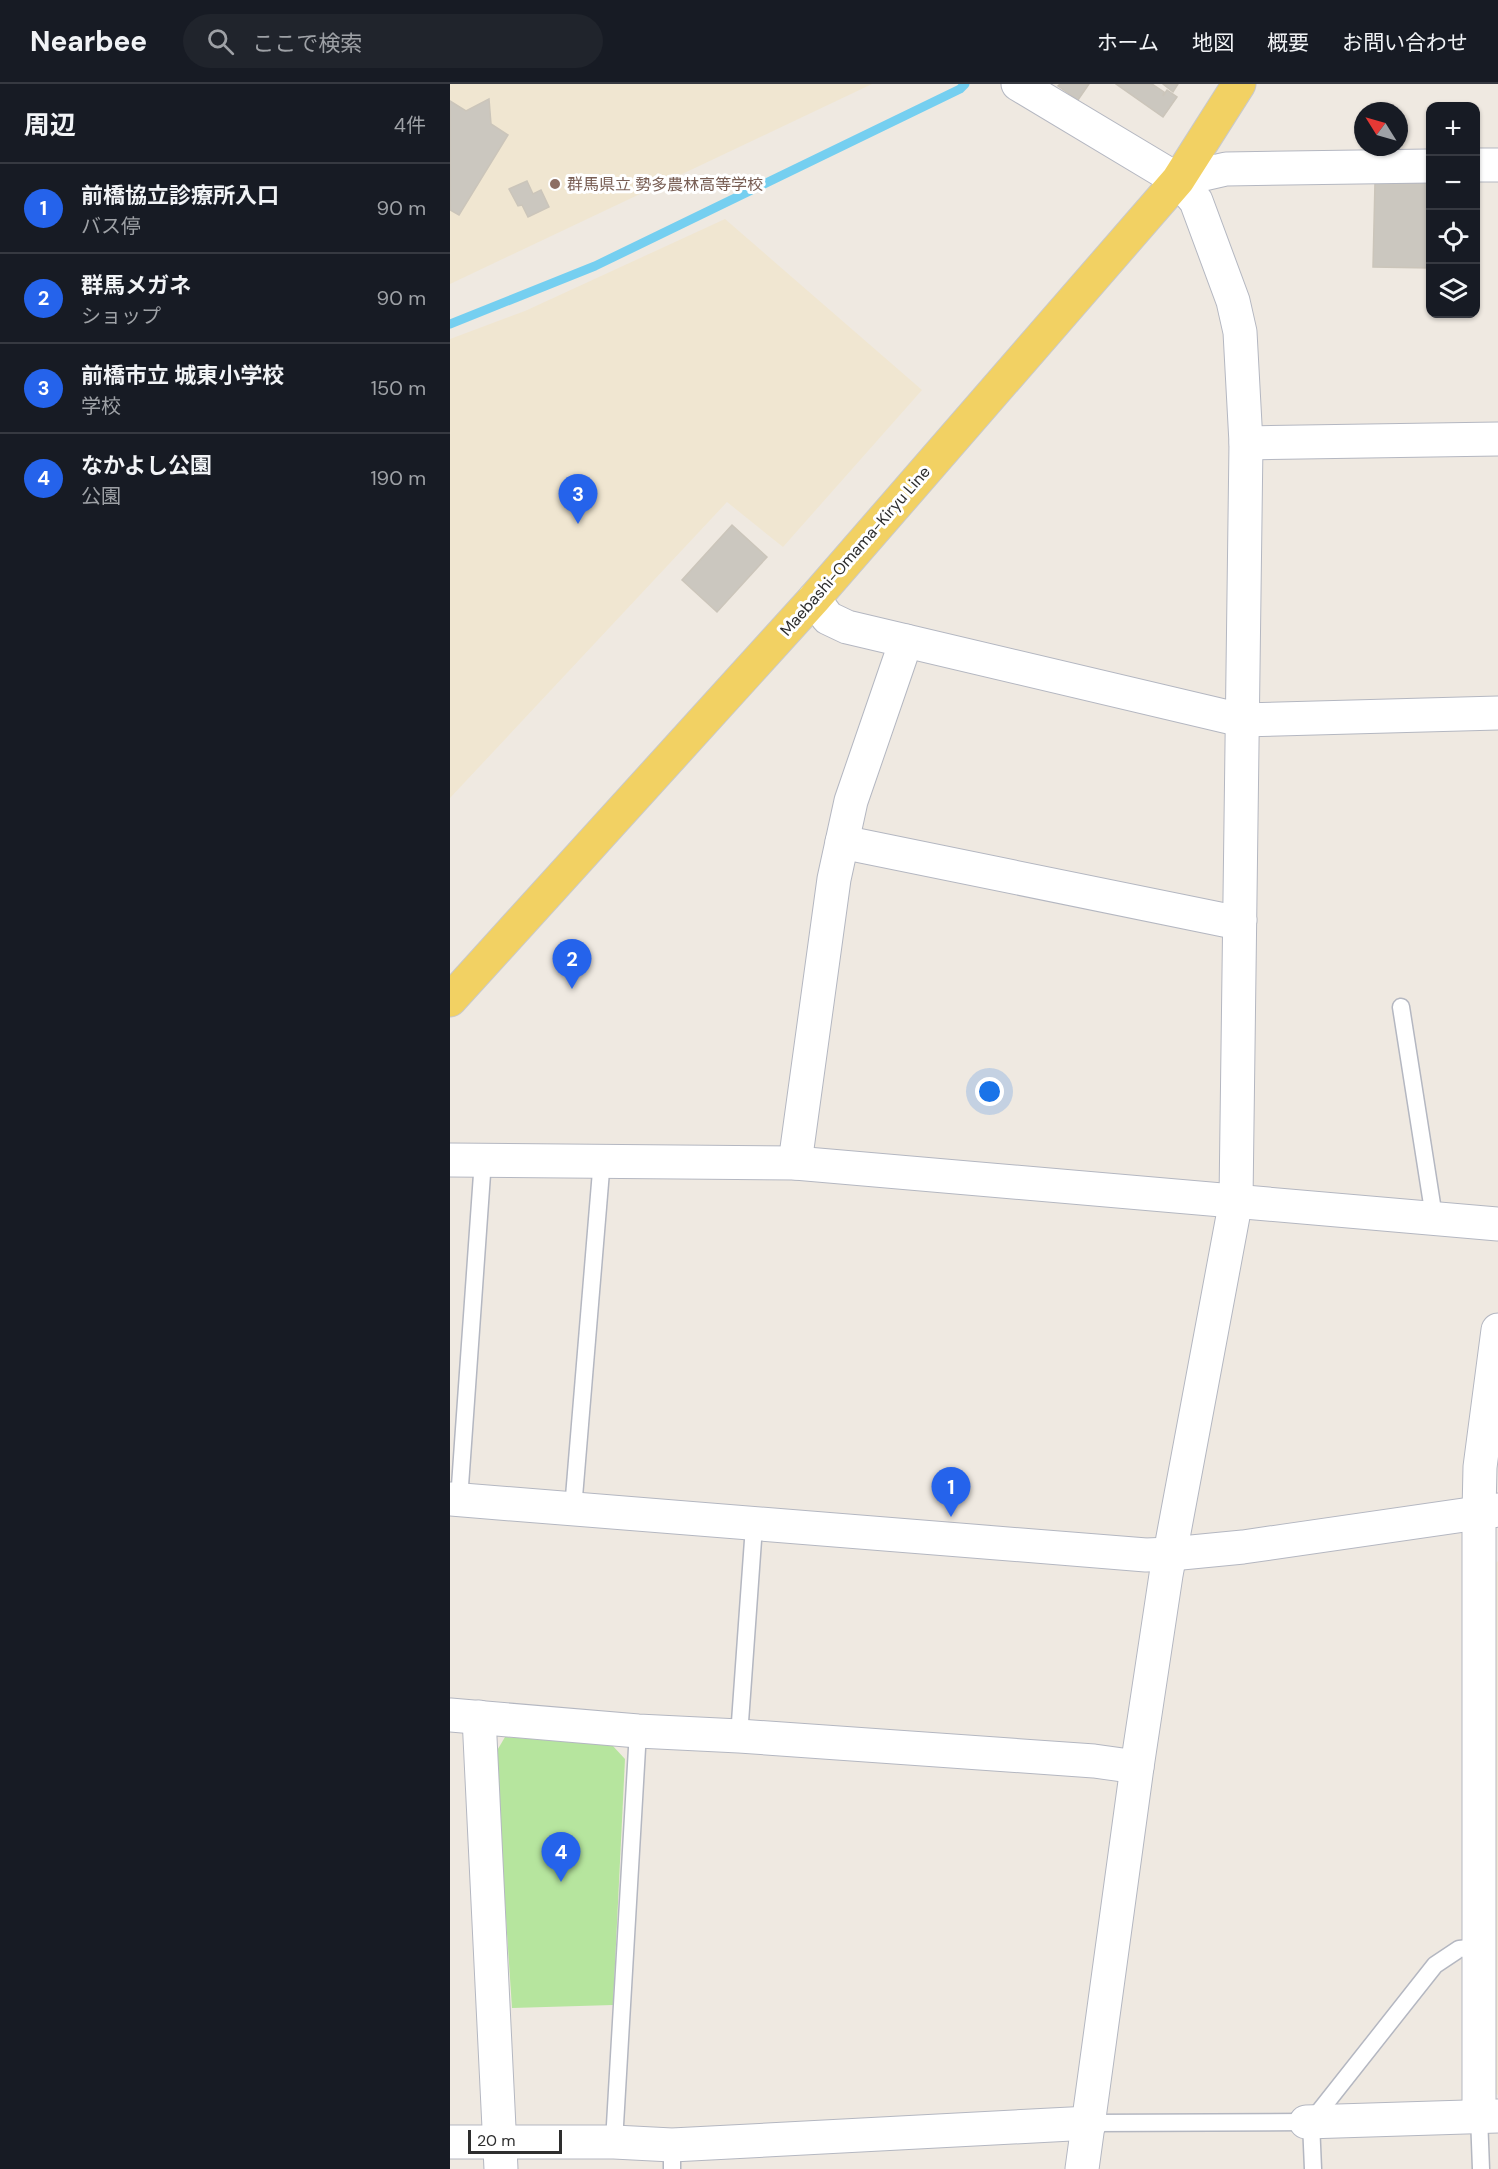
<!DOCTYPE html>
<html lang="ja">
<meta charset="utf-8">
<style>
body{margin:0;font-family:"DM Sans","Noto Sans JP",sans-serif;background:#20242c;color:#f1f3f6}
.controls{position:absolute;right:18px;top:18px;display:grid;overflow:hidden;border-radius:12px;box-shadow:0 2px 4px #0004}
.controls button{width:54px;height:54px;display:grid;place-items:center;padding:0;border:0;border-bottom:2px solid #363941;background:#171b24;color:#f1f3f6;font:30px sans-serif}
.compass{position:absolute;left:904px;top:18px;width:54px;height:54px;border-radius:50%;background:#171b24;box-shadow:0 2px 4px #0004;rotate:307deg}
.scale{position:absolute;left:18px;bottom:15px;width:94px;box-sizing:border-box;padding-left:6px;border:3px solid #2e2e2e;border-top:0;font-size:16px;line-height:21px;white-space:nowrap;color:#2e2e2e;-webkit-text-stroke:4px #fff;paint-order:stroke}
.you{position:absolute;left:540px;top:1008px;width:21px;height:21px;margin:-15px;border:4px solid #fff;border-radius:50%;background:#1a73e8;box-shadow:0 0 0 9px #1a73e833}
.badge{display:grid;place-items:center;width:39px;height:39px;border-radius:50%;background:#2563eb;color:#fff;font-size:20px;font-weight:700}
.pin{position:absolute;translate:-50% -50px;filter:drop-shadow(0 2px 3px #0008)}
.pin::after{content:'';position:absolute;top:32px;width:21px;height:18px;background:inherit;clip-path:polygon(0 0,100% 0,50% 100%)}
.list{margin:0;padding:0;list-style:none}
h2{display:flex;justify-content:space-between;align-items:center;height:78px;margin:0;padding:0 24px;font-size:26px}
h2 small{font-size:20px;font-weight:400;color:#9ea1a6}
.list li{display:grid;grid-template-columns:39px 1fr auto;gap:18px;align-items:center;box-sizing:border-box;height:90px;padding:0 24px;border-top:2px solid #363941}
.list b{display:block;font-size:22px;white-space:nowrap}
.list p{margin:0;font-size:20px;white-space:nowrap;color:#9ea1a6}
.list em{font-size:20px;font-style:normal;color:#9ea1a6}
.icon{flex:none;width:33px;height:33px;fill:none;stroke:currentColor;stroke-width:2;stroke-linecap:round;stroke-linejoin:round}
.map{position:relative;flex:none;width:1048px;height:2085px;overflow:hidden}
header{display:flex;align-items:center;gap:36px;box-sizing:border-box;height:84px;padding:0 30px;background:#171b24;border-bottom:2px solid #363941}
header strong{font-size:28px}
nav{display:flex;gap:33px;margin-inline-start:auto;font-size:21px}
.search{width:420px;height:54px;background:#20242c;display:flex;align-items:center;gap:15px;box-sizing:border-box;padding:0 21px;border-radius:33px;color:#9ea1a6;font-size:22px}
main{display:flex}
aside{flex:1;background:#171b24}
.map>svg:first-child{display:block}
.education{fill:#f0e6d1}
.park{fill:#b6e59e}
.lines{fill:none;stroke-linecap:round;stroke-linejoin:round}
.stream{stroke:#75cff0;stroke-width:9}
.building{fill:#cbc7bf;stroke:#cbc5ba;stroke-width:1.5}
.service-casing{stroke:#b4b7c1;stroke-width:19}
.minor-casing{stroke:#b4b7c1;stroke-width:35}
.tertiary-casing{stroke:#b4b7c1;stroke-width:35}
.primary-casing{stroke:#c9c9c9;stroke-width:35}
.service{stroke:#fff;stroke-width:16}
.minor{stroke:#fff;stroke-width:33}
.tertiary{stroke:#fff;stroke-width:33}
.primary{stroke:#f2d163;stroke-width:33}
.education-dot{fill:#8d6e63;stroke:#fff;stroke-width:2}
.labels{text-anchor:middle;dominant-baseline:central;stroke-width:6;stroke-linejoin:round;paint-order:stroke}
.education-label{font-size:16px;fill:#785e54;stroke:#fff;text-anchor:start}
.street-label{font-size:16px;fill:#2e2e2e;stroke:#fff}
</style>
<header>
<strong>Nearbee</strong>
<div class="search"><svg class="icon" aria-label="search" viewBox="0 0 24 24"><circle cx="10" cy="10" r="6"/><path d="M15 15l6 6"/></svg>ここで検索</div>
<nav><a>ホーム</a><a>地図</a><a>概要</a><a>お問い合わせ</a></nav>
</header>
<main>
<aside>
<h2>周辺<small>4件</small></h2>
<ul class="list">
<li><span class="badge">1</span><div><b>前橋協立診療所入口</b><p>バス停</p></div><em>90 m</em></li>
<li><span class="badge">2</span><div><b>群馬メガネ</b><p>ショップ</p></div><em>90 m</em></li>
<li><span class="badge">3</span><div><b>前橋市立 城東小学校</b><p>学校</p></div><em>150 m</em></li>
<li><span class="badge">4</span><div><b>なかよし公園</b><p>公園</p></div><em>190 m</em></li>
</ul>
</aside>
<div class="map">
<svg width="1048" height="2085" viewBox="0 0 1048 2085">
<rect width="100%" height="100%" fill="#efe9e1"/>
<!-- education -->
<g class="education">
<path d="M0,0H422L0,200Z"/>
<path d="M275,135L472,306L333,463L277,418L0,714V255L75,227Z"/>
<path d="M1048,1477V2011L1042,2007L1045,1480Z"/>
</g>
<!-- park -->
<path class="park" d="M55,1653L162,1661L175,1675L163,1921L62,1924L45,1670Z"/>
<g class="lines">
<!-- stream -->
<path class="stream" d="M0,240L145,182L510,5L515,0"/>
</g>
<!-- building -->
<g class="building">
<path d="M610,0H639L628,16L608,2Z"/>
<path d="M666,0H702L714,8L713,12L717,6L727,13L713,33Z"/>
<path d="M713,0H728L723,8Z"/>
<path d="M39,15L41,40L58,51L9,131L0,126V17L16,27Z"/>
<path d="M77,97L83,110L91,106L99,123L78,133L72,121L68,122L59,105Z"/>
<path d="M925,98L980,99V184L923,183Z"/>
<path d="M282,441L317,473L267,528L232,496Z"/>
</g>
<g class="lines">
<defs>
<g id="service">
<path d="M951,923L984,1133"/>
<path d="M9,1416L33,1076"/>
<path d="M123,1425L152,1075"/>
<path d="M289,1652L304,1442"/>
<path d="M1029,2032L1031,2085"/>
<path d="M640,2039L856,2038"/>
<path d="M164,2058L188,1647"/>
<path d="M222,2085V2061"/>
<path d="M863,2085L861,2038L985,1881L1009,1865L1029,1863"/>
</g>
<g id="minor">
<path d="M568,0L728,96L746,117L783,217L790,248L796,359L786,1116L716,1491L687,1683L632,2085"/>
<path d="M1026,81H1048"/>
<path d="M728,96L776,85L980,82"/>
<path d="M796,359L1048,355"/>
<path d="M364,515L378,534L397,543L791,636L1048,629"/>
<path d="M392,758L779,837L790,836"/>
<path d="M0,1076L345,1079L1048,1140"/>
<path d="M345,1079L384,795L401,717L456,557"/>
<path d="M721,1470L793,1463L1048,1426"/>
<path d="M0,1631L188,1647L289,1652L644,1677L687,1683"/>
<path d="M29,1633L51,2085"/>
<path d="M1029,2032V1428L1030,1383L1048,1246"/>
<path d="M856,2038L1048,2032"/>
<path d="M0,2058H164L222,2061L640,2039"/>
</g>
<path id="tertiary" d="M0,1415L696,1471L721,1470"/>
<path id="primary" d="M0,916L364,515L728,96L789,0"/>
</defs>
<!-- service casing -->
<use href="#service" class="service-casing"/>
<!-- minor casing -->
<use href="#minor" class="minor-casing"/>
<!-- tertiary casing -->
<use href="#tertiary" class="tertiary-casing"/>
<!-- primary casing -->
<use href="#primary" class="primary-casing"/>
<!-- service -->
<use href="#service" class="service"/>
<!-- minor -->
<use href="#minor" class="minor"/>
<!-- tertiary -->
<use href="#tertiary" class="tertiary"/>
<!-- primary -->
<use href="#primary" class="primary"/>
</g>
<!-- markers -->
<circle class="education-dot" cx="105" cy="100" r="6"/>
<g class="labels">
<!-- education labels -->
<g class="education-label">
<text x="117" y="100">群馬県立 勢多農林高等学校</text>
</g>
<!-- street labels -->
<g class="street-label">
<text transform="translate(405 467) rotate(-49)">Maebashi-Omama-Kiryu Line</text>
</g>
</g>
</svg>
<div class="controls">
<button>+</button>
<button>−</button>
<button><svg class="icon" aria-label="locate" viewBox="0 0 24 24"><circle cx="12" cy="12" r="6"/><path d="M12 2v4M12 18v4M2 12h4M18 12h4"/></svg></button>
<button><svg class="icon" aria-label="layers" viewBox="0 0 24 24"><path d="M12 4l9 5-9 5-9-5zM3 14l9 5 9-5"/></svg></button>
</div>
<svg class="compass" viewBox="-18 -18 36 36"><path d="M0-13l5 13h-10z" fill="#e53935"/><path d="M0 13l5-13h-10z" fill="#9ea1a6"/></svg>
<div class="scale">20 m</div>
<div class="you"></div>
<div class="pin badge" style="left:501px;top:1433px">1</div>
<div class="pin badge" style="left:122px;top:905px">2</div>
<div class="pin badge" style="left:128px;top:440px">3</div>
<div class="pin badge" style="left:111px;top:1798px">4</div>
</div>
</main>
